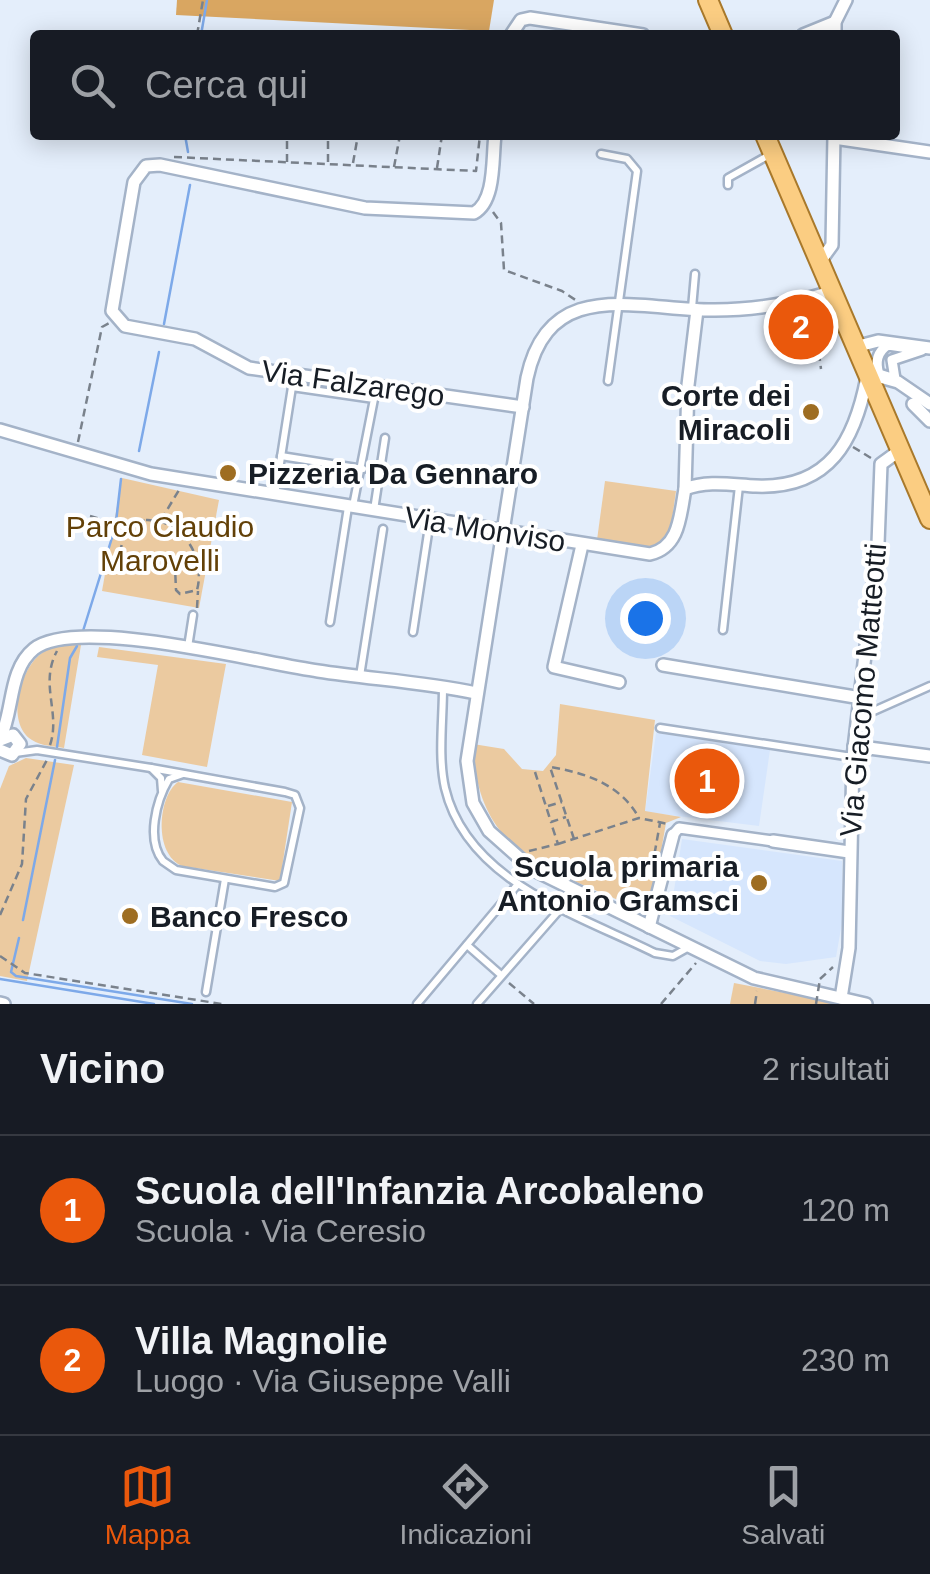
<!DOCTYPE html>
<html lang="it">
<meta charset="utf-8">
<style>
body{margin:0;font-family:Arial,sans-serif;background:#20242c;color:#f1f3f6}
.you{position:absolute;left:645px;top:618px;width:35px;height:35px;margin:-25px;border:8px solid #fff;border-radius:50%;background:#1a73e8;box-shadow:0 0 0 15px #1a73e833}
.badge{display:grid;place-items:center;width:65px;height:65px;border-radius:50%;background:#ea580c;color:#fff;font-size:32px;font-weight:700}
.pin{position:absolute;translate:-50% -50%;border:5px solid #fff;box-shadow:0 2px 10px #0006}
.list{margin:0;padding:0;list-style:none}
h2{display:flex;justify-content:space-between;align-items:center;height:130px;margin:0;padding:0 40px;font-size:42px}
h2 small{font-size:32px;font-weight:400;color:#9ea1a6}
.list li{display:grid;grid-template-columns:65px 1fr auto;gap:30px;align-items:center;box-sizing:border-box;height:150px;padding:0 40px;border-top:2px solid #363941}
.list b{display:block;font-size:38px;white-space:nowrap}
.list p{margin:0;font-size:32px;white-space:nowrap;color:#9ea1a6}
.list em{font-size:32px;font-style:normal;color:#9ea1a6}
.icon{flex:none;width:55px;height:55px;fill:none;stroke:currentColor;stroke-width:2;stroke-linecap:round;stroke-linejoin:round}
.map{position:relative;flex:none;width:930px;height:1004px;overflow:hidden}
.search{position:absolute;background:#171b24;box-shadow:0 5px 25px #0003;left:30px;right:30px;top:30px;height:110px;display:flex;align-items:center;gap:25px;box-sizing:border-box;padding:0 35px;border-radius:10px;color:#9ea1a6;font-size:38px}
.sheet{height:430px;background:#171b24}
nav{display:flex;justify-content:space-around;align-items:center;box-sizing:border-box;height:140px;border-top:2px solid #363941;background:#171b24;font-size:28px;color:#9ea1a6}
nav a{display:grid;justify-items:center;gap:5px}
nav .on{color:#ea580c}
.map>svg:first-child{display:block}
.built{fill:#d6e6fd}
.green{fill:#ebcaa0}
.forest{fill:#d9a661}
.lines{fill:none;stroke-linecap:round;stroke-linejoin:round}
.stream{stroke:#7da9e9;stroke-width:2.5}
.service-casing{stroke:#a4b3c8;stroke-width:11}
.pedestrian-casing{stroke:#a4b3c8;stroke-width:14}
.minor-casing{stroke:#a4b3c8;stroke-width:16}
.primary-casing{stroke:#a9792b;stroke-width:22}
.path{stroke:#7a828c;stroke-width:2.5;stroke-dasharray:8 5;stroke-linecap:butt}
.service{stroke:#fff;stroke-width:6}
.pedestrian{stroke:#fff;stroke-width:9}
.minor{stroke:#fff;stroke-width:11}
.primary{stroke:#fbcd82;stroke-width:18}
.path-bridge{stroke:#7a828c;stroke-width:2.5;stroke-dasharray:8 5;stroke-linecap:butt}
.poi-dot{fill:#9e6d21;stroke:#fff;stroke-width:4}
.labels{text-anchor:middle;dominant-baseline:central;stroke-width:8;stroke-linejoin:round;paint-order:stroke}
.street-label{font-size:30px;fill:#171d25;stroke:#fff}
.poi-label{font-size:30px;font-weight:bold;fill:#171d25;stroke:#fff;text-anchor:end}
.park-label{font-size:30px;fill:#624007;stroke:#fff}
</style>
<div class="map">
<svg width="930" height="1004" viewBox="0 0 930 1004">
<rect width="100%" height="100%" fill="#e4eefb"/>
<!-- built -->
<g class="built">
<path d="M656,733L770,750L759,826L645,812Z"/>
<path d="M682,839L842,861L843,917L836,957L786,964L760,961L670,916Z"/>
</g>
<!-- green -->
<g class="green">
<path d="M122,478L219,500L199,608L102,591Z"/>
<path d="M605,481L676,491L671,527L661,546L642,549L597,540Z"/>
<path d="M81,645L64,748C53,746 41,746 32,740C5,723 20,668 42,653C53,645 67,645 81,645Z"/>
<path d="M99,647L226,664L207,767L142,755L158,665L97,657Z"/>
<path d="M560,704L655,720L645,811L681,817L666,823L651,908L645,912C555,869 477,860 473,744L504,749L522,769L543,771L556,755Z"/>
<path d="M26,758L74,765L27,981L0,976V789L9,766Z"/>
<path d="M178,782L292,802L280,881L182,866C153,854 158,796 178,782Z"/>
<path d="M734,983L837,1003L836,1004H730Z"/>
</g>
<!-- forest -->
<path class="forest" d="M177,0H494L489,31L176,15Z"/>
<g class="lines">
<!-- stream -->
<g class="stream">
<path d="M201,35L207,0"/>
<path d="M185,135L188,152"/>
<path d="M164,324L190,185"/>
<path d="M139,451L159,352"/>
<path d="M116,522L121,479"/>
<path d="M83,631L115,528"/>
<path d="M57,747L70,658L77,646"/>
<path d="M23,920L55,760"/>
<path d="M19,938L11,972L16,976L192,1004"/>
<path d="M0,979L154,1004"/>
</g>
<defs>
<g id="service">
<path d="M601,154L627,159L637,171L608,381"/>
<path d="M728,185V178L771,154"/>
<path d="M692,308L695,274"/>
<path d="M281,456L363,469"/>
<path d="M275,495L292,387L374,399L353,506"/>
<path d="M374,510L385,438"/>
<path d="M330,622L348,507"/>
<path d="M723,630L739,486"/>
<path d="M413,632L430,520"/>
<path d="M188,647L193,615"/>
<path d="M360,676L383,529"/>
<path d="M443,688C443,720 438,757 445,788C467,882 579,915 655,953L673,956L689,947"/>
<path d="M858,718L930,686"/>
<path d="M660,728L852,757"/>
<path d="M15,753L37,750L151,768"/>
<path d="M162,791L161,778L151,768L285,792L295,795L300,808L284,883L275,887L176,870L163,861C146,840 156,801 169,779L183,774"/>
<path d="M467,945L501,975"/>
<path d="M206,992L225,879"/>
<path d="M417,1004L518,884"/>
<path d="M477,1004L562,907"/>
</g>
<g id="pedestrian">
<path d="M888,345L922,350L892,360L895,379L879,374C875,362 877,352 888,345Z"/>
<path d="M673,835L679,828L773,841"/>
</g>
<g id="minor">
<path d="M511,35L521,20L530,18L643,35"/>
<path d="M803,35L835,22"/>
<path d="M835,35V22L846,0"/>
<path d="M495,135C492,158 496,201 474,213L365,208L160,165L146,166L134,182L112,311L125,326L195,339L249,368L523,407"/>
<path d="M834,138L930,152"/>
<path d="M819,263L832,245L834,135"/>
<path d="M831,292C794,303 754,310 715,310C640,311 549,274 527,378L467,761L473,803L489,831L532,869L754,978L866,1004"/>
<path d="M855,347L878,341L930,348"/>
<path d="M866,373L898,382L930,404"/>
<path d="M913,404L930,421"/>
<path d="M0,430L151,474L650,554C680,547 680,515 685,489C707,480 733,485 756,486C830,489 855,440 867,377"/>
<path d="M685,489L688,385L697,310"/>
<path d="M582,545L554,667L619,682"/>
<path d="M663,665L861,698"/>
<path d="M0,739C14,711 8,670 34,649C77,615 260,663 318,671C370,679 424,682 476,693"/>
<path d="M0,740L13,735L20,744L12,755L0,750"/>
<path d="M854,746L930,756"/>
<path d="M773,841L849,852"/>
<path d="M649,927L673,835"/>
<path d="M841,998L849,948L853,757L878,544L881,464L899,451"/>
<path d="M0,1003L4,1004"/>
</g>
<g id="primary">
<path d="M708,0L723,35"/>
<path d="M765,135L930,519"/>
</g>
</defs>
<!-- service casing -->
<use href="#service" class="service-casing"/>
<!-- pedestrian casing -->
<use href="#pedestrian" class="pedestrian-casing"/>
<!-- minor casing -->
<use href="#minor" class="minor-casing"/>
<!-- primary casing -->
<use href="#primary" class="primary-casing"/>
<!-- path -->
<g class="path">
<path d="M197,35L203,0"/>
<path d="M289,35V31"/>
<path d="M417,35L418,34"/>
<path d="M495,35L496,33"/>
<path d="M174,157L476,171L480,135"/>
<path d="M287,162V135"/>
<path d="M328,162V135"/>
<path d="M353,163L358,135"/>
<path d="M394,167L400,135"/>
<path d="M437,168L442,135"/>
<path d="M493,212L501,223L504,270L562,291L577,301"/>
<path d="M819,353L821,369"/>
<path d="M78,442L102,327L111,322"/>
<path d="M853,447L871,458"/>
<path d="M90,516L124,526"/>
<path d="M146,520C182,519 206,557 197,590L180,594L176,590L175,567L168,558L139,563L120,552L126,526Z"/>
<path d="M161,520L179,490"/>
<path d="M197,608L198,591"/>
<path d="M50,745C61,713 39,684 57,651"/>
<path d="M535,772L551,822L566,817"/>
<path d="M548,806L562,802"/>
<path d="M574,839L550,767C587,773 621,785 639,818"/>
<path d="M558,844L639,818L668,824"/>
<path d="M529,851L558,844L551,823"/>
<path d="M650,879L660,823"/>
<path d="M0,915L22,864L26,799L48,758"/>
<path d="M0,956L25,973L222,1004"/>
<path d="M820,979L833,967"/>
<path d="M509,983L534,1004"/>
<path d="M661,1004L696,963"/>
<path d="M755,1004L757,991"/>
</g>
<!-- service -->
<use href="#service" class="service"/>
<!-- pedestrian -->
<use href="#pedestrian" class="pedestrian"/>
<!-- minor -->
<use href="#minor" class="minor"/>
<!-- primary -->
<use href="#primary" class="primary"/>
<!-- path-bridge -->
<path class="path-bridge" d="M816,1004L820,979"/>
</g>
<!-- markers -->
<g class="poi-dot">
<circle cx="811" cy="412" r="10"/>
<circle cx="228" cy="473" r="10"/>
<circle cx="759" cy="883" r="10"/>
<circle cx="130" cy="916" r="10"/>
</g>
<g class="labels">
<!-- street labels -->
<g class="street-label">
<text transform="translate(353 383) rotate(8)">Via Falzarego</text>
<text transform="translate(485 529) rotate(9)">Via Monviso</text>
<text transform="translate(863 690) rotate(-85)">Via Giacomo Matteotti</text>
</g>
<!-- poi labels -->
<g class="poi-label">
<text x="791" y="395">Corte dei<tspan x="791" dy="34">Miracoli</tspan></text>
<text x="248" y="473" text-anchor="start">Pizzeria Da Gennaro</text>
<text x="739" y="866">Scuola primaria<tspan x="739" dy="34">Antonio Gramsci</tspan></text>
<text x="150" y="916" text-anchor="start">Banco Fresco</text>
</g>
<!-- park labels -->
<g class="park-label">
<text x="160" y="526">Parco Claudio<tspan x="160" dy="34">Marovelli</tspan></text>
</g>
</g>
</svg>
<div class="you"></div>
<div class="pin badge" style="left:707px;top:781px">1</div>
<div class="pin badge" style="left:801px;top:327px">2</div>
<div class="search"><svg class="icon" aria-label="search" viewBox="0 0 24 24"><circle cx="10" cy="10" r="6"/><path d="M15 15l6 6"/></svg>Cerca qui</div>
</div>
<section class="sheet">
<h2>Vicino<small>2 risultati</small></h2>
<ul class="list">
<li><span class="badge">1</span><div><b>Scuola dell'Infanzia Arcobaleno</b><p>Scuola · Via Ceresio</p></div><em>120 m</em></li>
<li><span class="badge">2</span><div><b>Villa Magnolie</b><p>Luogo · Via Giuseppe Valli</p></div><em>230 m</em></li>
</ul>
</section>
<nav>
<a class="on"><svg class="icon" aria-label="map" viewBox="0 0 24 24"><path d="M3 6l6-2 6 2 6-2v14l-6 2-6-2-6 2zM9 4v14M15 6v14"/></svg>Mappa</a>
<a><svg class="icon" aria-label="directions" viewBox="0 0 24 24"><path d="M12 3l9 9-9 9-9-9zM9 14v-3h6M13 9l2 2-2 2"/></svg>Indicazioni</a>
<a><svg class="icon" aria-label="saved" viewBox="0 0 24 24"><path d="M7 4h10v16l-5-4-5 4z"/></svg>Salvati</a>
</nav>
